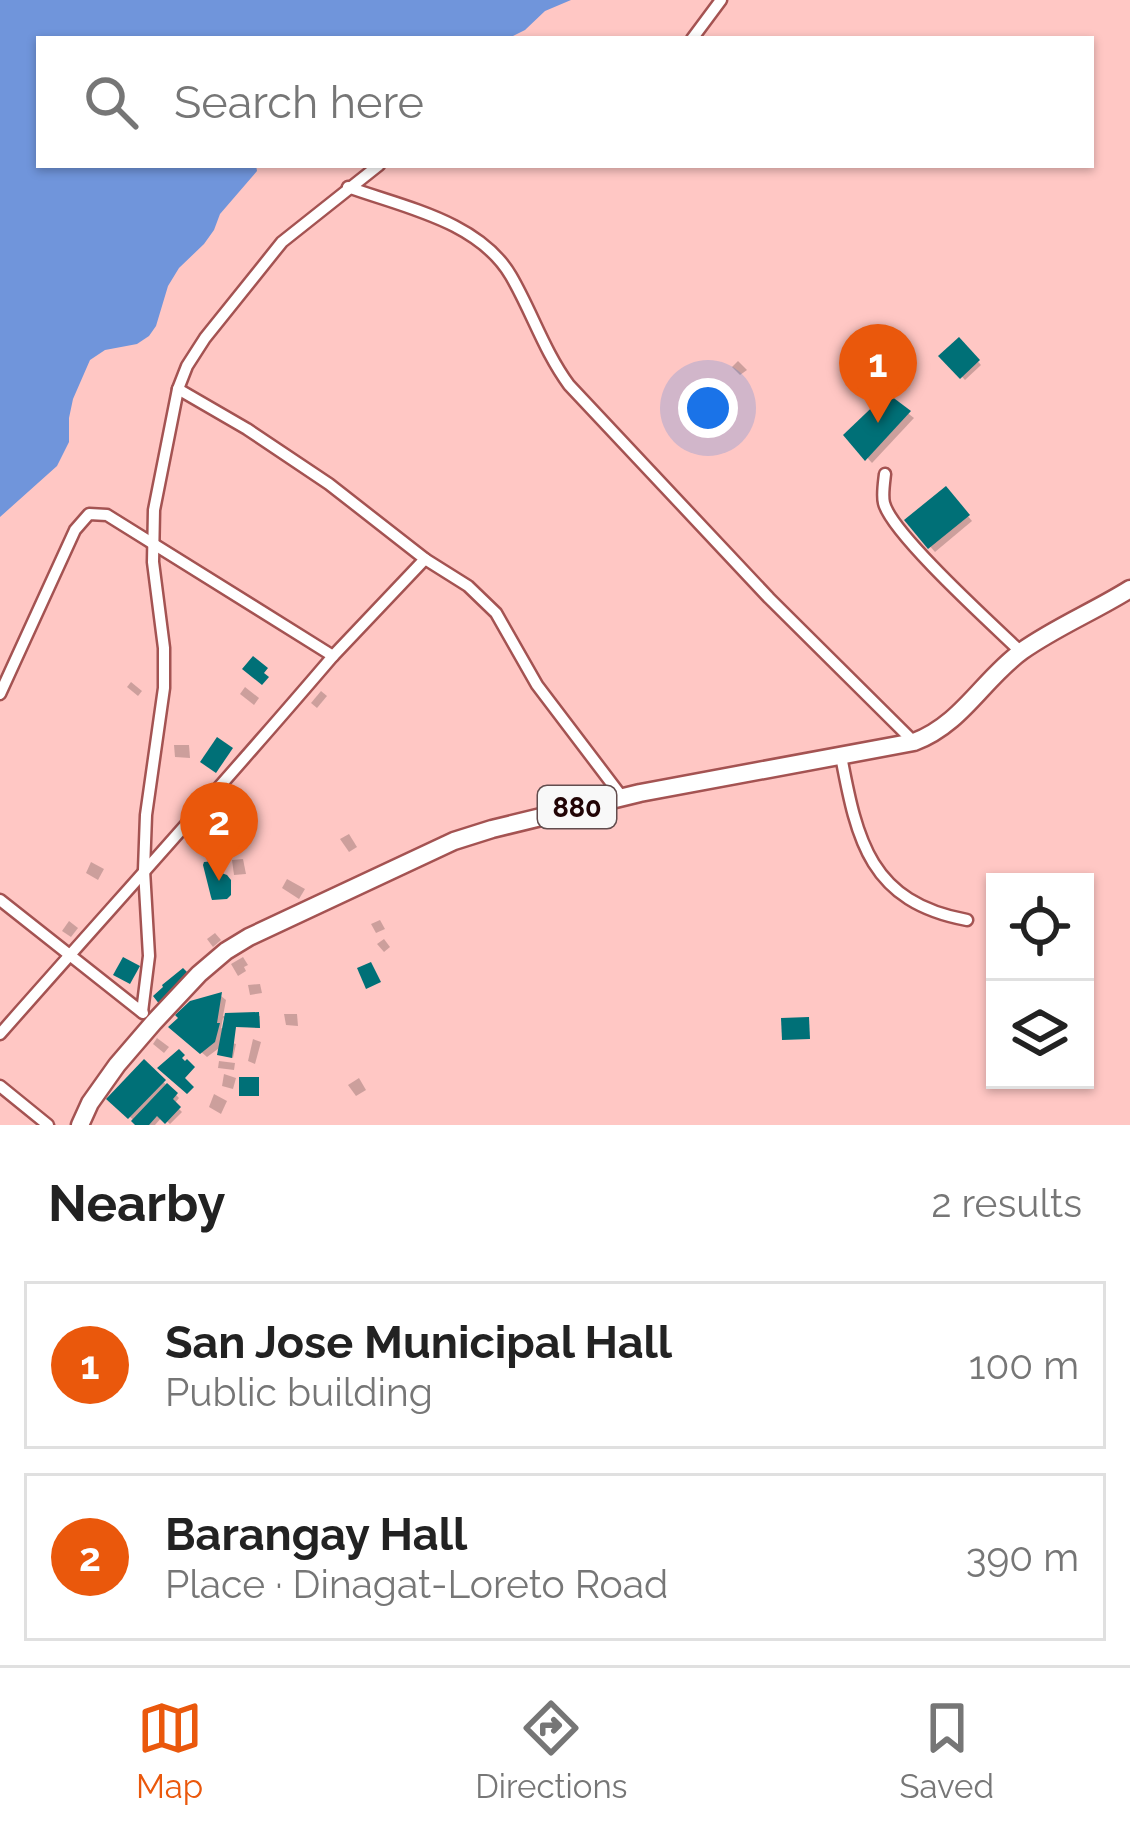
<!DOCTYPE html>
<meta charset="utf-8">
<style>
body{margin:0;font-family:Raleway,sans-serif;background:#f2f2f2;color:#222}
.controls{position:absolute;right:36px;bottom:36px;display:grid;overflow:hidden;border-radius:0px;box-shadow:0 3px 9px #0004}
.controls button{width:108px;height:108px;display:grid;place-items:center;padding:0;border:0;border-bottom:3px solid #e0e0e0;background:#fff;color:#222;font:60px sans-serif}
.you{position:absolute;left:708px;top:408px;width:42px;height:42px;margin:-30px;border:9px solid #fff;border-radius:50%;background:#1a73e8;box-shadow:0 0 0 18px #1a73e833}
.badge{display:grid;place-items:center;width:78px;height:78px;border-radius:50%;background:#ea580c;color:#fff;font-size:39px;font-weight:700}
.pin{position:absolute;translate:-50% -99px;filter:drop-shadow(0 3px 6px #0008)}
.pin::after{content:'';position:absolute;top:63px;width:42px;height:36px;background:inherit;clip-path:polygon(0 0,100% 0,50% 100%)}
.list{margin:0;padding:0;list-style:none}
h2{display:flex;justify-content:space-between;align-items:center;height:156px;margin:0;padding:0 48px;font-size:51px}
h2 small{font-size:39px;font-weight:400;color:#767676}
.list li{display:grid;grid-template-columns:78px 1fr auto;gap:36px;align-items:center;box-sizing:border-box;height:168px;margin:0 24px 24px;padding:0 24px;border:3px solid #e0e0e0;border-radius:0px}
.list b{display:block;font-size:45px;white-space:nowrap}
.list p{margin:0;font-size:39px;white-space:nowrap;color:#767676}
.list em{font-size:39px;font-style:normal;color:#767676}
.icon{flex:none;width:66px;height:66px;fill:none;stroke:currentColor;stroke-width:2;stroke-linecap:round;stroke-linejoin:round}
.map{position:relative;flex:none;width:1130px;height:1125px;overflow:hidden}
.search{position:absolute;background:#fff;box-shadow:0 3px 9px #0004;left:36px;right:36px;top:36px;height:132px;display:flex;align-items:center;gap:30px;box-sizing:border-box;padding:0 42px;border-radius:0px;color:#767676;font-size:45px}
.sheet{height:540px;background:#fff}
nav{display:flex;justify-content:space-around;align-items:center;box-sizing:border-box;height:168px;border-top:3px solid #e0e0e0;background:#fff;font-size:33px;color:#767676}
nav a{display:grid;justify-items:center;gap:6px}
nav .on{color:#ea580c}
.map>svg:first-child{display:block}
.water{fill:#7095db}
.shadow{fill:#0003}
.building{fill:#007077}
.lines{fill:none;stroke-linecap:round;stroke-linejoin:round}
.street-casing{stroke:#a45352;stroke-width:15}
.primary-casing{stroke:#a45352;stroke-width:21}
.street{stroke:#fff;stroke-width:10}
.primary{stroke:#fff;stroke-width:16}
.labels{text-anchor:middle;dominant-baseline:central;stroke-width:10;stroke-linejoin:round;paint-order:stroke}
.shield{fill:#f8f8f8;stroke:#624d4e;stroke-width:3}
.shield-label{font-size:27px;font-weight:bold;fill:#210405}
</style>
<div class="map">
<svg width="1130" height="1125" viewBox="0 0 1130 1125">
<rect width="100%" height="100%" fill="#ffc7c4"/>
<!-- water -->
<path class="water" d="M0,0H571L545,11L525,30L507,39H39V165H256L257,171L220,214L214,230L204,244L179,268L168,286L156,326L149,336L137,344L105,350L90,360L73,399L69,418V442L57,466L0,517Z"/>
<!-- shadow -->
<g class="shadow">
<path d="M959,341L981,365L965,380L943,356Z"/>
<path d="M738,361L747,370L740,375L732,367Z"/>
<path d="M887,397L914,418L872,463L847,435Z"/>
<path d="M946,490L972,521L935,552L908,521Z"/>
<path d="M131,682L142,691L138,696L127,687Z"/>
<path d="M245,687L259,698L254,705L240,694Z"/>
<path d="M321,691L327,696L317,708L311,703Z"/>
<path d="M174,745H189L190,758L175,757Z"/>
<path d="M349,834L357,847L349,852L340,839Z"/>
<path d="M243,859L246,874L234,875L232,860Z"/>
<path d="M91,862L104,869L98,880L86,873Z"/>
<path d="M287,879L305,889L299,899L282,888Z"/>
<path d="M380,920L385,929L376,933L371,924Z"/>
<path d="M69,921L78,928L71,937L62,931Z"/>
<path d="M215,933L221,940L213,947L207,939Z"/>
<path d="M384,939L390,947L384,952L377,944Z"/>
<path d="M243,957L248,965L244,967L246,971L238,976L231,964Z"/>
<path d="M260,984L262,993L250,995L248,985Z"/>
<path d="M221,996L226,1000L223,1016H260V1028L236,1026L235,1030L223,1018L221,1028L235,1031L221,1040L236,1044L233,1058L222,1055V1046L207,1057L172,1027Z"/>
<path d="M284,1014H297L298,1026L286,1025Z"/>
<path d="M157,1038L169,1047L164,1053L153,1044Z"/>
<path d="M253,1039L261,1042L255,1064L248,1061Z"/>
<path d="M219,1061L235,1063L234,1070L218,1068Z"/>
<path d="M145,1063L179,1098L174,1104L182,1112L170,1124L162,1117L155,1125H139L110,1099Z"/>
<path d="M224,1074L236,1078L233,1089L222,1086Z"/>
<path d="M359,1078L366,1090L356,1096L348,1085Z"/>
<path d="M214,1094L227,1101L221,1114L209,1107Z"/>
</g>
<!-- building -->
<g class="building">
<path d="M959,337L980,360L960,379L938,356Z"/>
<path d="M887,393L911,411L865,461L843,435Z"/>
<path d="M946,486L970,515L928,549L904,520Z"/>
<path d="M253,656L268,668L264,673L269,677L262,685L242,669Z"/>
<path d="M217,737L233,748L216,773L200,762Z"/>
<path d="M214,861L216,871L227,875L231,880V895L227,899L212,900L211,897L203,865L204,862Z"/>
<path d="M123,957L140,966L130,984L113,975Z"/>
<path d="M371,962L381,982L366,989L357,968Z"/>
<path d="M183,968L187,972L160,1005L153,996L163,987L162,985Z"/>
<path d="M222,992L217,1023H220L215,1042L200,1054L168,1027L178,1018L175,1015L190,1001Z"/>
<path d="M259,1012L260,1028L236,1027L232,1058L217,1055L225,1013Z"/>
<path d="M809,1017L810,1039L782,1040L781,1018Z"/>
<path d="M179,1049L185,1055L182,1058L185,1061L187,1059L195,1067L185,1078L194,1087L187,1094L157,1068Z"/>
<path d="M144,1059L166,1080L128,1119L106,1099Z"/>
<rect x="239" y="1077" width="20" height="19"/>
<path d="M167,1083L178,1093L173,1099L181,1107L165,1124L157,1116L149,1125H135L131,1121Z"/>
</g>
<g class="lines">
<defs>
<g id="street">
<path d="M692,39L721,0"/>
<path d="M348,187C403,207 479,221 511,276C532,312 544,351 569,385L769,598L914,742"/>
<path d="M885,474C884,483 882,495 884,503C891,533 994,626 1021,652"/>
<path d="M425,559L468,586L496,613L537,685L622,797"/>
<path d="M0,694L75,530L89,514L107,515L333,656L425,559L329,484L247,429L178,389"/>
<path d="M841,756C857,841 870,902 967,920"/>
<path d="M0,900L143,1013"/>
<path d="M142,1012L149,956L144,870L146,815L164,688V648L153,562L154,510L178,389L187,366L205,338L282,242L379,165"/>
<path d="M0,1034C111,908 224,784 333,656"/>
<path d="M0,1086L48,1125"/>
</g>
<path id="primary" d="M80,1125L90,1103L117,1065L154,1022L199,974L226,951L249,937L454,841L492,829L640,793L914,742C962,724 983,679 1022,651C1056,627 1095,611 1130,589"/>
</defs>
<!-- street casing -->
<use href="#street" class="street-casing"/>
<!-- primary casing -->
<use href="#primary" class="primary-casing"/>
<!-- street -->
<use href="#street" class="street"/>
<!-- primary -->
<use href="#primary" class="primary"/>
</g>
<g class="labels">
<!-- shield labels -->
<rect class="shield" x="538" y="786" width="78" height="42" rx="9"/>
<g class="shield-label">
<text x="577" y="807">880</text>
</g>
</g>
</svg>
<div class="controls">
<button><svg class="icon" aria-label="locate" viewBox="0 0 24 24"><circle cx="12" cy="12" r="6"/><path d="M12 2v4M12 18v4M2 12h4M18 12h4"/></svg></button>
<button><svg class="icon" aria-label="layers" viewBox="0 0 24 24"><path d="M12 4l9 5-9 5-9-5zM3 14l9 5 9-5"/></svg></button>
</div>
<div class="you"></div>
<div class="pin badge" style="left:878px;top:423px">1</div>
<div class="pin badge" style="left:219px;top:881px">2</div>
<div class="search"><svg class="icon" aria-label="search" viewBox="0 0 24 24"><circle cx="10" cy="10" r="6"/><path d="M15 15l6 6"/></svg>Search here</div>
</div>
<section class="sheet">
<h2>Nearby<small>2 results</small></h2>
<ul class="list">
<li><span class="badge">1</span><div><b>San Jose Municipal Hall</b><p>Public building</p></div><em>100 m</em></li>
<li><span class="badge">2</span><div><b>Barangay Hall</b><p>Place · Dinagat-Loreto Road</p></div><em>390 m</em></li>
</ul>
</section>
<nav>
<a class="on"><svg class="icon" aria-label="map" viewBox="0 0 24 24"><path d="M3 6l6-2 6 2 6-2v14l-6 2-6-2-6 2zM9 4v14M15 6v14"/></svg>Map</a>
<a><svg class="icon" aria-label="directions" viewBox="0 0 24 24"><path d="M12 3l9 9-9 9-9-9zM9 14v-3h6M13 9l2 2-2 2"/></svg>Directions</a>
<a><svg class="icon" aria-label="saved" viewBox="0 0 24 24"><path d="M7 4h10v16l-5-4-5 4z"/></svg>Saved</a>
</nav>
